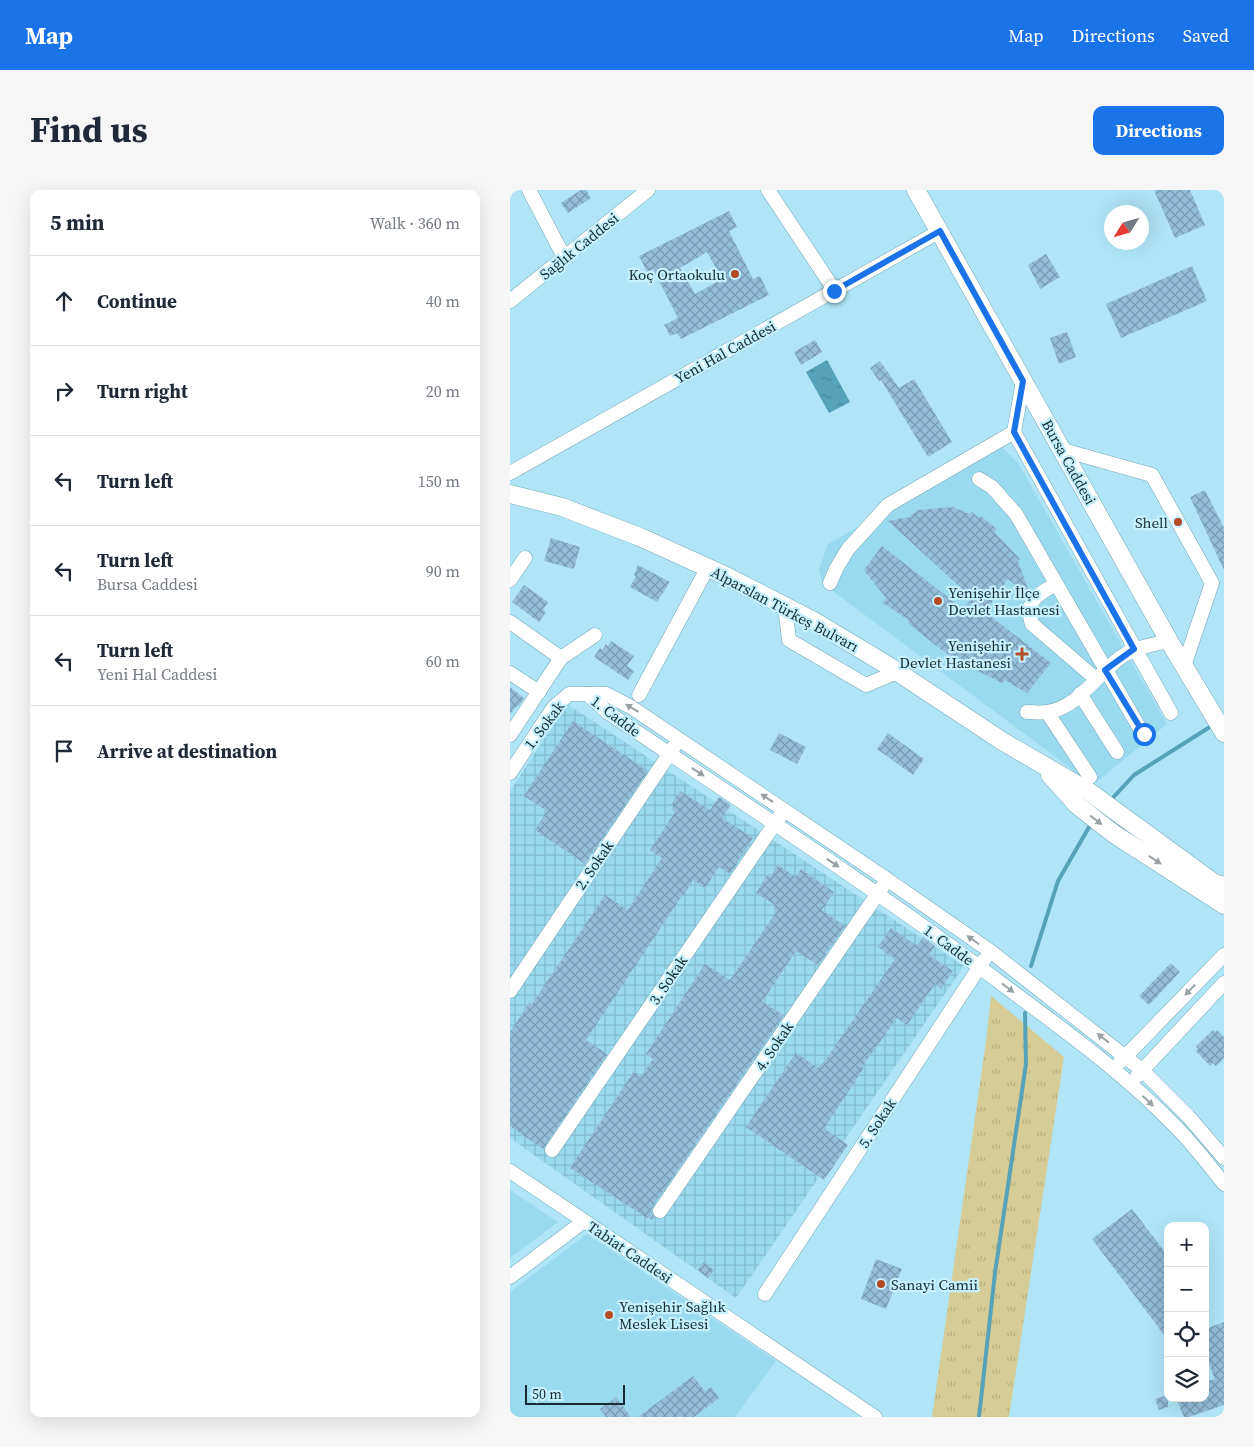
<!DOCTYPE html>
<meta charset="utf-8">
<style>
body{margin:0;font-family:"Source Serif 4",serif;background:#f6f6f7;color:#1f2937}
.controls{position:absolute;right:15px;bottom:15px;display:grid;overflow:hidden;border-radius:10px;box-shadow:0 5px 20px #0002}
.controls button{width:45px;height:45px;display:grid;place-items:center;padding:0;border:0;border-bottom:1px solid #e0e1e3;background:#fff;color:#1f2937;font:25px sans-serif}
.compass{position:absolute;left:594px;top:15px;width:45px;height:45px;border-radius:50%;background:#fff;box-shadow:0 5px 20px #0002;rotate:233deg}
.scale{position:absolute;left:15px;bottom:12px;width:100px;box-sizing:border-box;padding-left:5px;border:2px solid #172d33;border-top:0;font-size:14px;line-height:18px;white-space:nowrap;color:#172d33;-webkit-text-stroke:4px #c5f1fe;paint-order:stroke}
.stop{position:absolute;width:15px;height:15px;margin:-11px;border:4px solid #1a73e8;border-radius:50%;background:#fff}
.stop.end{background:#1a73e8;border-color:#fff;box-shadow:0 1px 5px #0008}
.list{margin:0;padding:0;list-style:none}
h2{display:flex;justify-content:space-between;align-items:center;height:65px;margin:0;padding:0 20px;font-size:21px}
h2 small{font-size:16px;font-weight:400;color:#747a83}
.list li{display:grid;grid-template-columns:32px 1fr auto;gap:15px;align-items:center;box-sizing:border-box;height:90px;padding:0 20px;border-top:1px solid #e0e1e3}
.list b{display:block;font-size:19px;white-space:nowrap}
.list p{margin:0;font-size:16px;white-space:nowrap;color:#747a83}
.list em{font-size:16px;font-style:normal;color:#747a83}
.icon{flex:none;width:28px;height:28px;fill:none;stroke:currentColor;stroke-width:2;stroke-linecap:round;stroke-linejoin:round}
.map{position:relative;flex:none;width:714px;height:1227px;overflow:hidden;border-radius:10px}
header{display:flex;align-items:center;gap:30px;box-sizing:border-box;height:70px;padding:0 25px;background:#1a73e8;color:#fff}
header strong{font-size:24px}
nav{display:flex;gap:28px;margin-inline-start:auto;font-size:18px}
.intro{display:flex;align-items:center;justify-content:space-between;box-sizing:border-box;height:120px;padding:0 30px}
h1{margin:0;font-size:35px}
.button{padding:12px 22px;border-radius:10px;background:#1a73e8;color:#fff;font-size:18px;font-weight:700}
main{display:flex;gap:30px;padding:0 30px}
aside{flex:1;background:#fff;border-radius:10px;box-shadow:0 5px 20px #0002}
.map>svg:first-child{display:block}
.built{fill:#9adaee}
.industrial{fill:url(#industrial-grid)}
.grass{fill:url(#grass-tufts)}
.water{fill:url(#water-ripples)}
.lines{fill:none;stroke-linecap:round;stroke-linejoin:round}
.stream{stroke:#55a2b9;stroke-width:4}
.building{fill:url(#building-cross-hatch);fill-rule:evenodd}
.minor-casing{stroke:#73a7b8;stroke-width:15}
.major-casing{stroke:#73a7b8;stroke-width:19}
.minor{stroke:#fff;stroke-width:14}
.major{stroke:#fff;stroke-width:18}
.oneway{fill:#97a0a3}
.route{stroke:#1a73e8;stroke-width:6}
.poi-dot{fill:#b24b26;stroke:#c5f1fe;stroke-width:2}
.labels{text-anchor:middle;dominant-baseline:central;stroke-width:4.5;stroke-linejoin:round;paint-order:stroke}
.street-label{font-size:15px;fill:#172d33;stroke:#c5f1fe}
.poi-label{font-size:15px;fill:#172d33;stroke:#c5f1fe;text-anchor:end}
</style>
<header>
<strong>Map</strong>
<nav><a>Map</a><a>Directions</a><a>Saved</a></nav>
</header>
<div class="intro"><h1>Find us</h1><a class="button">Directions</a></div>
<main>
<aside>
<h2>5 min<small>Walk · 360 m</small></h2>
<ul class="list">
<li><svg class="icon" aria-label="ahead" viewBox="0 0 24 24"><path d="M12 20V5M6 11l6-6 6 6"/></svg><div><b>Continue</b></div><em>40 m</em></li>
<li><svg class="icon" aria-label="right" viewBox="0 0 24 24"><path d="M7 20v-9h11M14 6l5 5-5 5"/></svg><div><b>Turn right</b></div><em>20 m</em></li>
<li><svg class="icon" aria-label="left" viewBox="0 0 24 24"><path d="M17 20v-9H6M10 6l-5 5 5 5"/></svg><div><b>Turn left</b></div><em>150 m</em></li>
<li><svg class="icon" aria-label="left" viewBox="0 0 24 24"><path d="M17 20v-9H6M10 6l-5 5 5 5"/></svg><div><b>Turn left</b><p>Bursa Caddesi</p></div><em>90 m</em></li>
<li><svg class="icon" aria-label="left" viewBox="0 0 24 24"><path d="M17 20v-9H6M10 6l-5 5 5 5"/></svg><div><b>Turn left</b><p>Yeni Hal Caddesi</p></div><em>60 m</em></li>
<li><svg class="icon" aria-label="arrive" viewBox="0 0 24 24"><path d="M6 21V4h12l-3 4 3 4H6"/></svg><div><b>Arrive at destination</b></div></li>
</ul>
</aside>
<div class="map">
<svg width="714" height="1227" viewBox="0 0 714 1227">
<defs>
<pattern id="industrial-grid" width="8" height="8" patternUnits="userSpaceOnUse" patternTransform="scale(1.25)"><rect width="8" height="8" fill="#9adaee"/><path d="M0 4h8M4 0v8" fill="none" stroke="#84bbcd"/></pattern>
<pattern id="grass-tufts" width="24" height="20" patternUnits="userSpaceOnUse" patternTransform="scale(1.25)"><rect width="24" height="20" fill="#d6cc95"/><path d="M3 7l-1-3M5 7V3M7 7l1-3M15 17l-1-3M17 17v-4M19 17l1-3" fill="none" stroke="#b7b081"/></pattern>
<pattern id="water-ripples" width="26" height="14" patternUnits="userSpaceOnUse" patternTransform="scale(1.25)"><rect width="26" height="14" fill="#55a2b9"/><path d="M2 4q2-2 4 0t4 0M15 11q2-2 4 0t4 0" fill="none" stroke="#458497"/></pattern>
<pattern id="building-cross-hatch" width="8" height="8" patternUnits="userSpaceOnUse" patternTransform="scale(1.25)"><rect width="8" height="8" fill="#95bedb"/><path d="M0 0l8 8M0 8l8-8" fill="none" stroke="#799bb2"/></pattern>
</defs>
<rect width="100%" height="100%" fill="#afe5f7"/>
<!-- built -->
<g class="built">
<path d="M491,256L508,273L657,534L583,595L312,393L309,379L318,354Z"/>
<path d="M0,1000L48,1032L0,1068Z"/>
<path d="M77,1044L266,1171L225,1227H0V1102Z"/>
</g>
<!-- industrial -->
<path class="industrial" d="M57,514L454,776L226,1108L0,948V601Z"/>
<!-- grass -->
<path class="grass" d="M481,806L554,867L499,1227H422L476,851Z"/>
<!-- water -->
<path class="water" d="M317,170L340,212L319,223L296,182Z"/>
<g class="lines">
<!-- stream -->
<g class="stream">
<path d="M599,612L624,585L703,535"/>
<path d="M521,776L548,691L582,632"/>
<path d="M469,1227L485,1083L516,874L515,823"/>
</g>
</g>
<!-- building -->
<g class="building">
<path d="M71,0H76L81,8L58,23L51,13Z"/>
<path d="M644,0H680L695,35L665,48Z"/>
<path d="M219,21L227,37L219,41L243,89L250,86L259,105L171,149L167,143L160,146L154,135L168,128L143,79L137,82L129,66ZM197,62L212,89L185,104L170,78Z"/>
<path d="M536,64L550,87L530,99L518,75Z"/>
<path d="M682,76L697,111L611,148L596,114Z"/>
<path d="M557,142L566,167L549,174L540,148Z"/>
<path d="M305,150L312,162L291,175L284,162Z"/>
<path d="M370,171L389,198L404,189L442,252L418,267L371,190L369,191L360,178Z"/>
<path d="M695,300L714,338V380L680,307Z"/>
<path d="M443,317L460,324L462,322L469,328L471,326L487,339L484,342L510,369L508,371L519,402L517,404L498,389L475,422L541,473L517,503L495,490L492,493L456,475L455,477L424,454L398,433L400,431L373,413L376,408L354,380L372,356L453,419L462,408L378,331L399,327L408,320Z"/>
<path d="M41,348L70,357L64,379L34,371Z"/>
<path d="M128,375L160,392L147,412L120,397L126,386L124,385Z"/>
<path d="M14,395L38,412L33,420L36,422L29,432L2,412Z"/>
<path d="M101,451L124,466L117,476L124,481L118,490L84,467L90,458L92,460L96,454L98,456Z"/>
<path d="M0,497L14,508L8,517L7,516L0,524Z"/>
<path d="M63,531L138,581L75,674L25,640L37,621L14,606Z"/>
<path d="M269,543L296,557L287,574L260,560Z"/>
<path d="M378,543L414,569L403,585L367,559Z"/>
<path d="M170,601L200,620L209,607L221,615L212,628L243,648L220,684L209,677L195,698L183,690L174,705L173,704L76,850L97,864L33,959L0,936V842L20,812L22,814L95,705L118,720L152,668L140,660L165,622L162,620L163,617L161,615Z"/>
<path d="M268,675L286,687L291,679L324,702L312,720L335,736L308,775L286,761L252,812L274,825L143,1016L141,1021L144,1027L142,1030L138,1027L137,1028L60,978L124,881L131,886L143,869L136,864L195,774L220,790L267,721L263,718L265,715L246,703L258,684L261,686Z"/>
<path d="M381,738L407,756L413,747L425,756L419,765L443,781L431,799L425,794L397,835L387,828L352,877L354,878L314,938L338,955L314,990L236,937L286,863L308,878L311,874L312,875L385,769L368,757Z"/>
<path d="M661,773L670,782L639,815L629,806Z"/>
<path d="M703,840L705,842L707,840L714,847V868L706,876L703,873L700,876L686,861L688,859L686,856Z"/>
<path d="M622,1019L658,1066V1150L582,1049Z"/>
<path d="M366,1069L392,1079L376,1119L351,1109Z"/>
<path d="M194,1072L204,1080L198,1088L188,1080Z"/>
<path d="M714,1132V1215L679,1227H674L666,1208H695V1192L705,1189L695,1163V1139Z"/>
<path d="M183,1186L195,1201L201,1197L209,1208L184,1227H128Z"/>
<path d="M658,1205V1217L649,1220L645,1209Z"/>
<path d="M106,1207L121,1227H96L90,1219Z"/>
</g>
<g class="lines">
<defs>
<g id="minor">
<path d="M19,0L54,67"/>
<path d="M258,0L325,101"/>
<path d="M0,111L138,0"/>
<path d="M513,191L504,242L661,523"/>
<path d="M553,260L642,285L702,393L674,476"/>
<path d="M0,283L430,41"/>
<path d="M469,289L482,297L506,324L633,544"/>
<path d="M0,390L15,368"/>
<path d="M320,393L326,379L338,359L378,315L504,242"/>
<path d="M546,394C529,404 514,410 522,434L586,489"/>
<path d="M275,416L279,450L356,495L387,482"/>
<path d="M0,432L51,468L0,545"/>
<path d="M51,468L85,445"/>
<path d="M0,483L29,502"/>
<path d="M77,504L97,522C233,613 370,701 500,800C558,843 616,885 666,937C683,954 699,975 714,994"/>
<path d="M570,504L607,562"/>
<path d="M129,505L198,377"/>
<path d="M517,522C523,522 530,523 537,522C568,518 587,484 611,467C626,457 642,455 659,451"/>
<path d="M537,522L580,587"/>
<path d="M0,583L43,518L59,504H96L121,517L378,690L480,761L632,880L678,926L714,968"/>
<path d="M0,801L164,557"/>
<path d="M610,872L714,765"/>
<path d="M627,886L714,793"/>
<path d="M42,960L270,626"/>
<path d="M0,981L365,1227"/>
<path d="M150,1021L373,696"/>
<path d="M0,1087L74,1031"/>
<path d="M255,1104L474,770"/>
</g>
<g id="major">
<path d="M406,0L659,451L714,543"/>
<path d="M0,304L52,317L130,347L216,386L302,430L377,475L492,551L578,601L704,693L714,696"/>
<path d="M540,585L567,615L604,644L714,715"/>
</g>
</defs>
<!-- minor casing -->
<use href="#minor" class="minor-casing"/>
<!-- major casing -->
<use href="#major" class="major-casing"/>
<!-- minor -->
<use href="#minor" class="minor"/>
<!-- major -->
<use href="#major" class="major"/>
</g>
<!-- one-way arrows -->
<defs><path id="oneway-solid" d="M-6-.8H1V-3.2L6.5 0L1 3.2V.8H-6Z" transform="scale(1.25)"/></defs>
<g class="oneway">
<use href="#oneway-solid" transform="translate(122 518) rotate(-149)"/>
<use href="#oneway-solid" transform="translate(188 582) rotate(33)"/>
<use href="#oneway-solid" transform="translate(257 608) rotate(-146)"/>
<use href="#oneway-solid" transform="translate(586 630) rotate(37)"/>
<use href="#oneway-solid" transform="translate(645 670) rotate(33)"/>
<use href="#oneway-solid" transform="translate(323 673) rotate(34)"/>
<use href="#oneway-solid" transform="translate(463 750) rotate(-145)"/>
<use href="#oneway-solid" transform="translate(498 798) rotate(37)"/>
<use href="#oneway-solid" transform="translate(680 800) rotate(134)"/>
<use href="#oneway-solid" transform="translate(593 848) rotate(-142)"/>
<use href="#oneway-solid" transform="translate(638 911) rotate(43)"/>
</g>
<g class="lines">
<!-- route -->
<path class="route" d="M324,101L430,41L513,191L504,242L624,459L595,480L634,544"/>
</g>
<!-- markers -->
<g class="poi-dot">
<circle cx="225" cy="84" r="5"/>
<circle cx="668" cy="332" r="5"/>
<circle cx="428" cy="411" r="5"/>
<path d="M509.5 456.5h5v5h5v5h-5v5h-5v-5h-5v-5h5z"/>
<circle cx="371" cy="1094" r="5"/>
<circle cx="99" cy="1125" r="5"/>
</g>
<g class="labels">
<!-- street labels -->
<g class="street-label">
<text transform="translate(69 56) rotate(-39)">Sağlık Caddesi</text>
<text transform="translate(215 162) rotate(-29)">Yeni Hal Caddesi</text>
<text transform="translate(559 272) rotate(61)">Bursa Caddesi</text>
<text transform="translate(275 419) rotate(28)">Alparslan Türkeş Bulvarı</text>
<text transform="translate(106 526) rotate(37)">1. Cadde</text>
<text transform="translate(34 535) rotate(-53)">1. Sokak</text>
<text transform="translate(84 675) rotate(-56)">2. Sokak</text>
<text transform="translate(439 755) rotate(36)">1. Cadde</text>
<text transform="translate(158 790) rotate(-56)">3. Sokak</text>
<text transform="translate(264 856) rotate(-56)">4. Sokak</text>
<text transform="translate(367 933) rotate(-57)">5. Sokak</text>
<text transform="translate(120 1062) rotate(34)">Tabiat Caddesi</text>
</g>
<!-- poi labels -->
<g class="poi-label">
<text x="215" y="84">Koç Ortaokulu</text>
<text x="658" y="332">Shell</text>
<text x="438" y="402" text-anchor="start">Yenişehir İlçe<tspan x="438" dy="17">Devlet Hastanesi</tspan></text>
<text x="501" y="455">Yenişehir<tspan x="501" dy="17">Devlet Hastanesi</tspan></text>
<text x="381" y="1094" text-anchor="start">Sanayi Camii</text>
<text x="109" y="1116" text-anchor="start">Yenişehir Sağlık<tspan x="109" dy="17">Meslek Lisesi</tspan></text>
</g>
</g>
</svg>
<div class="controls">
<button>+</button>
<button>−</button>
<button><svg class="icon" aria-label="locate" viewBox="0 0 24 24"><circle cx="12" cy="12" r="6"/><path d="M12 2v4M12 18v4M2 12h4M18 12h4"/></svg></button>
<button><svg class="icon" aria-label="layers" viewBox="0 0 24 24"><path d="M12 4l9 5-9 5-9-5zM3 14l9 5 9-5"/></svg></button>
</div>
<svg class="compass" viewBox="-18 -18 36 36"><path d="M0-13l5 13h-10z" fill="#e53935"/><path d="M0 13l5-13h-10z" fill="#747a83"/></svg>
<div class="scale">50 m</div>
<div class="stop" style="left:634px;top:544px"></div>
<div class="stop end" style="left:324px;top:101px"></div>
</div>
</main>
